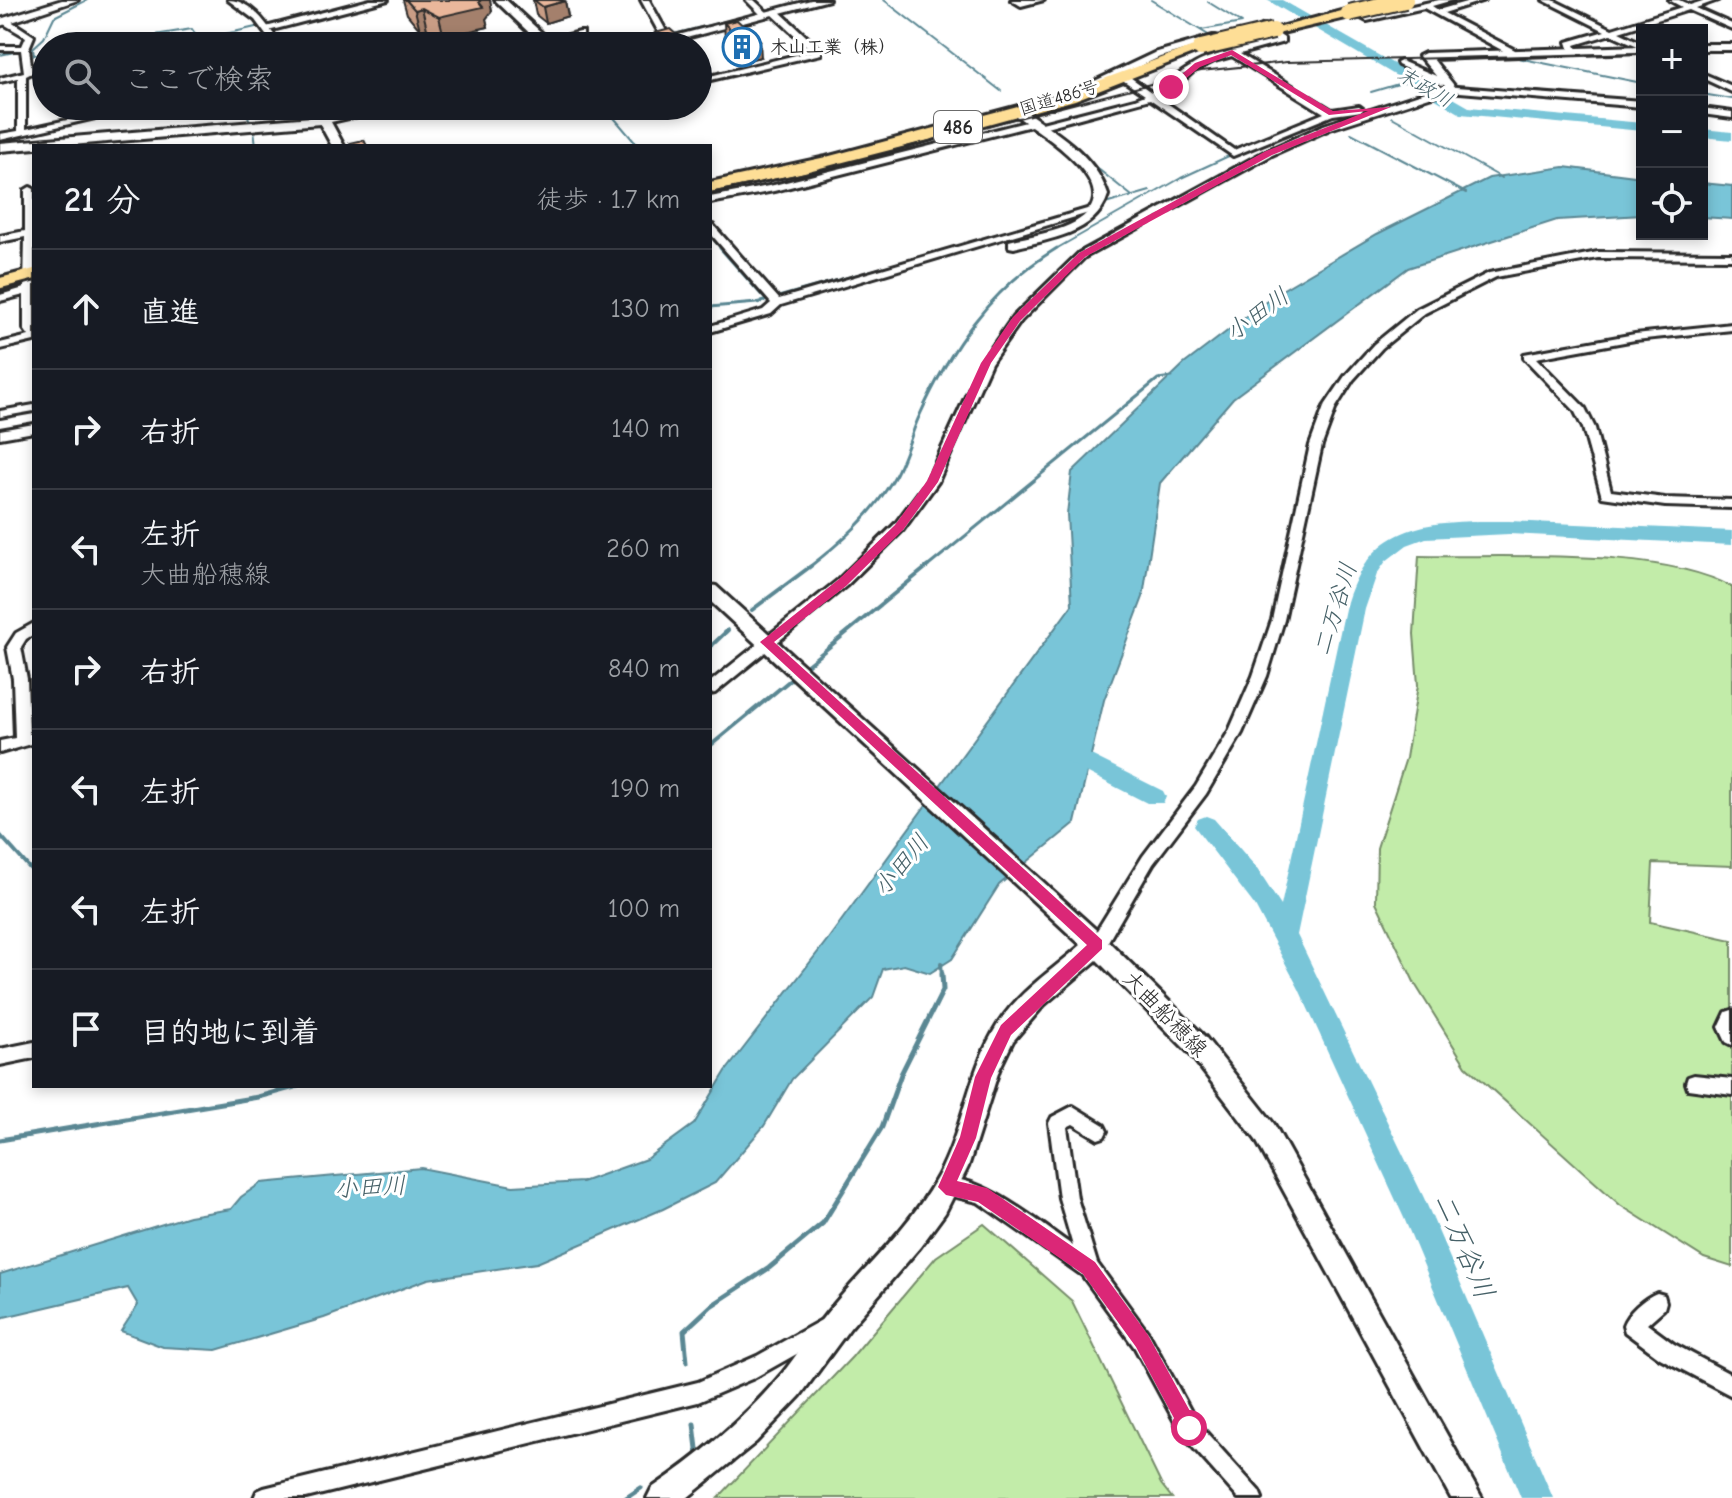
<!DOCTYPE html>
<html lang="ja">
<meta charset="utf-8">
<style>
body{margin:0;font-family:"Comic Neue","Klee One",sans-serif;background:#242831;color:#f1f3f6}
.controls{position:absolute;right:24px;top:24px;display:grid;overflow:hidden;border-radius:0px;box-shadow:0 4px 12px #0003}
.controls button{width:72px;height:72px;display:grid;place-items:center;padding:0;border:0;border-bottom:2px solid #363941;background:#171b24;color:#f1f3f6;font:40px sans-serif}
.stop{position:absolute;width:24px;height:24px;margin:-18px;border:6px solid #db2777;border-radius:50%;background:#fff}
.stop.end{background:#db2777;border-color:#fff;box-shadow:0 2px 8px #0008}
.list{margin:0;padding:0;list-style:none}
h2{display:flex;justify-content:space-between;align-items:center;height:104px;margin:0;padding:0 32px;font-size:34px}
h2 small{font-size:26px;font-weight:400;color:#9ea1a6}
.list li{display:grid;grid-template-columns:52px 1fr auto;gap:24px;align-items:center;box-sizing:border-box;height:120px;padding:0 32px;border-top:2px solid #363941}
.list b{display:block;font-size:30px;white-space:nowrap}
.list p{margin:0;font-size:26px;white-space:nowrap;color:#9ea1a6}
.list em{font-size:26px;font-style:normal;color:#9ea1a6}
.icon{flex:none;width:44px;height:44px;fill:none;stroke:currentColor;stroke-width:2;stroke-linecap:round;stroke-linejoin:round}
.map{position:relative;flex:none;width:1732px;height:1498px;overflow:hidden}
.search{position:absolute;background:#171b24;box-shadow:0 4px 12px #0003;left:32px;top:32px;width:680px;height:88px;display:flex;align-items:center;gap:20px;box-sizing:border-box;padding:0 28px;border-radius:44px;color:#9ea1a6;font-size:30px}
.panel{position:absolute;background:#171b24;box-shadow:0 4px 12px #0003;left:32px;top:144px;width:680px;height:944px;border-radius:0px}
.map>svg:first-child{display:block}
.green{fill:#c2eca9;stroke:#768c6a;stroke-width:2}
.water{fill:#79c5d8;stroke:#5a8793;stroke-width:2}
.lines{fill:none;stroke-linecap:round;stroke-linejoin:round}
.stream-far3{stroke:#5a8793;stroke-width:2}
.stream-far2{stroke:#5a8793;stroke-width:3}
.stream-far1{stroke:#5a8793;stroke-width:4}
.stream{stroke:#5a8793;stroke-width:5}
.river{fill:#79c5d8;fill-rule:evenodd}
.street-casing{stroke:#2b2b2b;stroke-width:6}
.secondary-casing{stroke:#2b2b2b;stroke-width:6}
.highway-casing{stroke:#2b2b2b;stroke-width:6}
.street{fill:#fff;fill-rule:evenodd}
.secondary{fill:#fff;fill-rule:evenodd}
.highway{fill:#fede96;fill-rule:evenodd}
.rail-far1{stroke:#2b2b2b;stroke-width:2}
.rail{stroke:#2b2b2b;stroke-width:3}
.highway-bridge-casing{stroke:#2b2b2b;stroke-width:20;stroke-linecap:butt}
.highway-bridge{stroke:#fede96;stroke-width:16}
.wall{fill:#c99d85;stroke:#2b2b2b;stroke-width:2}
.shaded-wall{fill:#a4806c;stroke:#2b2b2b;stroke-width:2}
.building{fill:#eab79b;stroke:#2b2b2b;stroke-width:2}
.route{fill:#db2777}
.labels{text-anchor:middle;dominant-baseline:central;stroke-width:6;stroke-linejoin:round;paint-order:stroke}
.far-poi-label{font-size:18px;font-weight:bold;fill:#2b2b2b;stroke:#fff;text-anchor:start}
.far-street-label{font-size:18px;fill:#2b2b2b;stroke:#fff}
.far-water-label{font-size:20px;font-style:italic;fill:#466168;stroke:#fff}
.shield{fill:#fff;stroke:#6b6b6b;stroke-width:2}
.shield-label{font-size:20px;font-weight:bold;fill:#2b2b2b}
.street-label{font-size:22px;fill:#2b2b2b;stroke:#fff}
.water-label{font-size:24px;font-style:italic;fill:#466168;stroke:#fff}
.near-water-label{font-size:28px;font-style:italic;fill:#466168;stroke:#fff}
</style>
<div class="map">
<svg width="1732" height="1498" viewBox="0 0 1732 1498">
<rect width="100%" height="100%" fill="#fff"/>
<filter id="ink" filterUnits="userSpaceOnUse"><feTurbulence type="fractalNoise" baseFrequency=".0125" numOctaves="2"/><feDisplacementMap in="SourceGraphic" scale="16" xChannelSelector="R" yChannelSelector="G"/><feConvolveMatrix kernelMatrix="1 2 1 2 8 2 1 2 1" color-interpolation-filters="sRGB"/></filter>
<g filter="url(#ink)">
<!-- green -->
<g class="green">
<path d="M1419,556C1504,558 1661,547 1732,587V866L1653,863L1650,922L1732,940V1267L1704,1258L1620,1205L1466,1066L1415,984L1376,902L1377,848L1406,758L1418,685L1414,634Z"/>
<path d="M984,1224L1072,1301L1161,1484L1172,1498H718L852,1357L936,1257Z"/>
</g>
<!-- water -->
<g class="water">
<path d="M1564,167L1642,177V215L1557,220L1408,268L1233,398L1160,483L1143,597L1104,700L1075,823L999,885L952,959L930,973L904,965L883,969L873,997L792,1079L764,1126L715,1183L663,1209L537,1263L428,1279L324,1318L216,1350L163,1347L121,1331L138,1305L128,1288L0,1318V1274L189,1216L231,1209L241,1197L261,1183L421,1168L513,1186L582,1182L646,1159L694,1124L726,1071L828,939L1072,605L1067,514L1072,472L1184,364L1280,291L1377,234L1489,178Z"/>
<path d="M1702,183L1732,186V219L1702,217Z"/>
</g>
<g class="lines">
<!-- stream-far3 -->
<g class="stream-far3">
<path d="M494,0L543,46"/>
<path d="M884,0L1001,91"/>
<path d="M1151,0L1210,36"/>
<path d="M1542,0L1593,25"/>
<path d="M1201,30L1242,23L1208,2"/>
<path d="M670,35L753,14"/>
<path d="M1619,38L1631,43"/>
<path d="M419,40L424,39L429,46"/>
<path d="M87,46L192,29L199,40"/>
<path d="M197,46L199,40L260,26"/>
<path d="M393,46L410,42"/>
<path d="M33,49L34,55L46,53"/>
<path d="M1240,54L1327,106"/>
<path d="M0,55L33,48L44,38L54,17L87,0"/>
<path d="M1518,58L1642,83"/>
<path d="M1715,84L1732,92"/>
<path d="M1371,92L1412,80"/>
<path d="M1702,94L1732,99"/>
<path d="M236,106L248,116L251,124"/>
<path d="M604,106L638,146"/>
<path d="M1392,117L1502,178"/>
<path d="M82,121L115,114"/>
<path d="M254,129L256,146"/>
<path d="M1351,133L1466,193"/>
<path d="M1083,157L1132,196"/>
<path d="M710,236L722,250"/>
<path d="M946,250L1150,191"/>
<path d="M1054,250L1181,178L1326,111"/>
</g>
<!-- stream-far2 -->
<g class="stream-far2">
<path d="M720,248L766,300"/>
<path d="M710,307L757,303L953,248"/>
<path d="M808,568C840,543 871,516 892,481C904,462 909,440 918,419C950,348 990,289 1057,248"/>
<path d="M926,568L1158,379L1172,377"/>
</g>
<!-- stream-far1 -->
<g class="stream-far1">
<path d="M752,610L811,566"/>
<path d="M710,647L728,630"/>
<path d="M801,670L928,566"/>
<path d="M710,746L795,676"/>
<path d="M0,835L34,873"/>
<path d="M941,963L942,976"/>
</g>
<!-- stream -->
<g class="stream">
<path d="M0,1140L258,1097L298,1086"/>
<path d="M687,1362L684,1331L711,1306L769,1268L823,1223L882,1127L901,1074L943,990L942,974"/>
<path d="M694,1424L698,1457"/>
<path d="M626,1498L641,1488"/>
</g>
<!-- river -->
<g class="river">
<path d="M1267,0H1282L1469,107L1642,123V131L1461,114Z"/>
<path d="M1702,129L1732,132V140L1702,137Z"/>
<path d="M1509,521L1732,531V545L1509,534L1426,538L1407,545L1386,561L1377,574L1365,609L1297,935L1424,1198L1553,1498H1521L1404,1218L1299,989L1255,906L1194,826L1198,819L1206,816L1214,819L1255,866L1281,906L1345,609C1370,519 1430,521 1509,521Z"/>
<path d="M1063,741L1163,791L1166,797L1163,803H1147L1055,756L1052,750L1055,744Z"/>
</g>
<defs>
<g id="street">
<path d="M228,0C253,0 269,28 282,46H274L255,20Z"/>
<path d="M641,0H649L671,40L670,42L663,40Z"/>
<path d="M746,0H754L770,15L763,17Z"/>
<path d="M1011,0H1044L1021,6Z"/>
<path d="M1439,0H1453L1432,6L1438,10L1473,0H1485L1444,13L1515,50V54H1509L1424,8L1367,21L1346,10L1353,8L1368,16Z"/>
<path d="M1543,0H1553L1612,29L1682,7L1669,0H1679L1690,5L1706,0H1718L1696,8L1732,24V29L1689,10L1619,32L1642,43V48L1611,34L1575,45L1578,51L1574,53L1570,51L1567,42L1605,31Z"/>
<path d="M772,10H778L821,50V54L698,83V79L812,51L772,14Z"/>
<path d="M2,19H8L34,36L29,48L32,73L26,76V129L131,106H147L0,140V134L18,131V78L0,82V78L24,72L21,50H0V46H22L26,37L2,23Z"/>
<path d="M1264,25L1284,38V42L1240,54L1332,110L1359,106L1363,109L1362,111L1333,115L1233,156L1150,99L1039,129L1035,125L774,191L710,203V197L774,185L1034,120L1038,124L1135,99L1145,95L1121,79V75H1127L1151,92C1170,84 1174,76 1190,67C1201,59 1214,56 1227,52V49L1234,50L1275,39L1261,29L1260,27ZM1232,56L1324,113L1234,150L1157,96L1174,89L1194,71L1214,61Z"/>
<path d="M580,32H583V36L545,44L541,42Z"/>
<path d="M1213,36H1216V40L1160,57L1087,90L1080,88L1154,53Z"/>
<path d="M1401,61L1448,81L1449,83L1442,85L1398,65L1397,63Z"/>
<path d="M1702,73L1732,86V92L1702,78Z"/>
<path d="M1444,86L1642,101V107L1448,91L1330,129L1272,155L1085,257L1021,321L991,363L938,482L903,530L846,586L715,693L710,694V682L838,580L895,524L927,481L981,363L1013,317L1079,253L1266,151L1324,125Z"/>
<path d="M312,106H320L328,120L327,122H321Z"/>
<path d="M1702,108L1732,112V118L1702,114Z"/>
<path d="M30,187L34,189V341L0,349V343L29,336L24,329V295L0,301V295L24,288L25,237L0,242V236L25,231V190Z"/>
<path d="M1094,207L1102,209L781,305L771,314L710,332V326L763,310L771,303L710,233V224L713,225L779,299Z"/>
<path d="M1598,252L1732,253V259L1598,258L1496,277L1425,313L1382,348L1353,380L1336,407L1322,445L1284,620L1267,676L1242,733L1206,794L1153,864L1103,950L1097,952L1091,950L1089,945L1091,940L1143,856L1196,786L1229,731L1253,676L1272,620L1310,445L1324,407L1345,376L1374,344L1417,309L1489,273Z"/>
<path d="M1732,324V330L1635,340L1536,358L1585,408L1595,428L1611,491L1665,498L1732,500V508L1665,506L1602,497L1583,428L1574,410L1524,358V354L1635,334Z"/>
<path d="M34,405V411L0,417V411Z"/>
<path d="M34,424V432L0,438V430Z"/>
<path d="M34,623V634L26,639L21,647L27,679L29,734L34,733V743L0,753V741L15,738L13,679L7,647L16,633Z"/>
<path d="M1732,1010V1045L1726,1042L1719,1027L1726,1012Z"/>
<path d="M34,1042V1058L0,1065V1049Z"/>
<path d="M1694,1075L1732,1079V1095L1688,1089L1686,1083L1688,1077Z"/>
<path d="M1073,1106L1104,1125L1107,1131L1104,1137L1098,1139L1073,1124L1067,1127L1077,1198L1097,1263L1149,1334L1196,1421L1259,1491L1262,1498H1238L1182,1435L1135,1348L1082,1275L978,1202L940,1193L937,1187L940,1181C973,1167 1045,1227 1073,1246L1059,1198L1049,1123L1052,1117Z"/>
<path d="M1657,1293L1664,1295L1666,1302L1664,1309L1647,1324L1674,1344L1732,1375V1396L1660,1358L1625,1332L1623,1325C1628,1312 1644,1298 1657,1293Z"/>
<path d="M825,1318L832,1320L834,1327L832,1334L754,1378L698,1402L306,1498H254L257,1491L264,1488L698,1382L757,1356Z"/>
</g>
<g id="secondary">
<path d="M62,0H78L0,26V19Z"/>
<path d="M370,0H388L268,31L262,28Z"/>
<path d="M495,0H506L556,46H543Z"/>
<path d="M811,0H829L656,46H637Z"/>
<rect x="1702" y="44" width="30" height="6"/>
<path d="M1642,46V52L1433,59L1456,88L1450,92L1419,56L1425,53Z"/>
<path d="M377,106H402L331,122L344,146H332L320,124L0,151V143L324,116Z"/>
<path d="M1013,108H1021C1055,132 1095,154 1108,195C1096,234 1049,239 1014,248L1009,247V241C1033,235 1075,231 1090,209C1113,177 1034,128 1013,114Z"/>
<path d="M710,585L716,586L1105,938L1206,1038L1274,1124L1482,1498H1451L1256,1140L1190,1054L1097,960L1044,1005L1013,1041L999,1070L968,1167L945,1213L920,1247L850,1328L800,1396L756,1442L687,1498H647L652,1488C699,1456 743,1420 780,1376C798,1355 812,1330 831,1308C867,1265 910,1227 938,1176C964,1128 968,1071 998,1024C1019,991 1053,970 1081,945L710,601Z"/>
</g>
<g id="highway">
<path d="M1349,9L1354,10V16L1273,35L1266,31Z"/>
<path d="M1196,45L1208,48L1075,100L834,166L710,192V182L826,157L1063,94Z"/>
<path d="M34,269V281L0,290V278Z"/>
</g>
</defs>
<!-- street casing -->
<use href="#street" class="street-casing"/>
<!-- secondary casing -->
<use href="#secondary" class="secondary-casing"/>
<!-- highway casing -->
<use href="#highway" class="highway-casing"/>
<!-- street -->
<use href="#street" class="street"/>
<!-- secondary -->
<use href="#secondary" class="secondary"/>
<!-- highway -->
<use href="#highway" class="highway"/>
<!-- rail-far1 -->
<g class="rail-far1">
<path d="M1702,52L1732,51"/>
<path d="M710,193L797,175L1201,71L1287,62L1642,53"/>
</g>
<!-- rail -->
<path class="rail" d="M0,290L34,281"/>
<defs>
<g id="highway-bridge">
<path d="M1349,13L1405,0"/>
<path d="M1201,48L1273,31"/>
</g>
</defs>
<!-- highway-bridge casing -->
<use href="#highway-bridge" class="highway-bridge-casing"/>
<!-- highway-bridge -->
<use href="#highway-bridge" class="highway-bridge"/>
</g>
<!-- wall -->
<g class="wall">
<path d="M403,0H490L492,11L486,19L488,27L444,37L427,29L420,30L407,14Z"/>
<path d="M533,0L565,1L568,16L546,23L536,15Z"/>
<path d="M724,23L761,57L747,60L725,39Z"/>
<path d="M655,33L680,46H656Z"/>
</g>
<!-- shaded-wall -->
<g class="shaded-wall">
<path d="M481,0H490L492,11L486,19L488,27L444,37L439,17L479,2Z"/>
<path d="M565,1L568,16L546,23L543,7Z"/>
<path d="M422,8L427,29L420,30L415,10Z"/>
<path d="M679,37L680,46H664L663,41Z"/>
<path d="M760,41L761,57L747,60L746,45Z"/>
</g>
<!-- building -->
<g class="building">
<path d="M406,0H481L479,2L483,7L439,17L422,8L415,10Z"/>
<path d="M534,0H563L565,1L543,7Z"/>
<path d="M737,20L760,41L746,45L724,23Z"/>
<path d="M670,29L679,37L663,41L655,33Z"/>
<path d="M422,39L426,46H407L404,41Z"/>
<path d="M364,140L367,146H353L350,143Z"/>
</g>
</g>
<!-- route -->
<path class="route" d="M1232,50L1333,111L1391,107L1272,155L1085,257L1020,321L991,363L938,482L903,530L846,586L774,642L1102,940V949L1011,1035L991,1078L976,1138L957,1181L987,1188L1095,1262L1148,1335L1196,1422L1198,1428L1189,1438L1183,1435L1136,1347L1083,1274L978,1202L946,1195L938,1187L960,1137L975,1077L1001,1025L1087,945L760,642L838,580L895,525L927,481L981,363L1013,317L1079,253L1266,151L1368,111L1329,115L1231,55L1200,67L1174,88L1167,87L1195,63Z"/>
<!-- icons -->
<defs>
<symbol id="building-ring" viewBox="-11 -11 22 22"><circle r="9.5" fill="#fff" stroke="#1f6fb2" stroke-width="1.5"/><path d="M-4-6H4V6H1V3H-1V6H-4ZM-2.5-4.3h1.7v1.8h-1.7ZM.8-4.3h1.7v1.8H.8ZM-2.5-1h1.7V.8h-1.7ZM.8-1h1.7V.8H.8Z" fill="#1f6fb2"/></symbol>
</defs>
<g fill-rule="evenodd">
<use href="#building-ring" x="720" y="25" width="44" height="44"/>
</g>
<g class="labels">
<!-- far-poi labels -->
<g class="far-poi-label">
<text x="770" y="47">木山工業（株）</text>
</g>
<!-- far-street labels -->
<g class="far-street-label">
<text transform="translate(1059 98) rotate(-17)">国道486号</text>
</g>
<!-- far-water labels -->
<g class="far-water-label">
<text transform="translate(1425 87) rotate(30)">末政川</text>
</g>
<!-- shield labels -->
<rect class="shield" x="934" y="111" width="48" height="32" rx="6"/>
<g class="shield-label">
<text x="958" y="127">486</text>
</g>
<!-- street labels -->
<g class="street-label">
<text transform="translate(1165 1014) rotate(46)">大曲船穂線</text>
</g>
<!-- water labels -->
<g class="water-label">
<text transform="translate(1257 314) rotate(-36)">小田川</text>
<text transform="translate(1335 609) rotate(-73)">二万谷川</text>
<text transform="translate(901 865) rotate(-50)">小田川</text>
<text transform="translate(370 1187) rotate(-3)">小田川</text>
</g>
<!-- near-water labels -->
<g class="near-water-label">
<text transform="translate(1464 1246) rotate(67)">二万谷川</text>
</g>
</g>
</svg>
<div class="controls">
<button>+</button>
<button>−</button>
<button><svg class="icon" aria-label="locate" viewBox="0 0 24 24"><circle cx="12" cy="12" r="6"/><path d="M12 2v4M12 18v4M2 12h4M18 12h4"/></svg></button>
</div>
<div class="stop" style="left:1189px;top:1428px"></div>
<div class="stop end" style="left:1171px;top:87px"></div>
<div class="search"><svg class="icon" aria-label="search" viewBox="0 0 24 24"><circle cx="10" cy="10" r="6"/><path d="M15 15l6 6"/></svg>ここで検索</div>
<section class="panel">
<h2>21 分<small>徒歩 · 1.7 km</small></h2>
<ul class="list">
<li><svg class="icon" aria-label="ahead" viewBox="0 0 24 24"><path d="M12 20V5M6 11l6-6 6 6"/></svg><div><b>直進</b></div><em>130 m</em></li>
<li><svg class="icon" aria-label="right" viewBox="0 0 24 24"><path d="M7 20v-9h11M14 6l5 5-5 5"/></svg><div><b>右折</b></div><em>140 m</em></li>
<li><svg class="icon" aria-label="left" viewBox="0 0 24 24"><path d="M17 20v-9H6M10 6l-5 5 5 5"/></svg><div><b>左折</b><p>大曲船穂線</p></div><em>260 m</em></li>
<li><svg class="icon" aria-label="right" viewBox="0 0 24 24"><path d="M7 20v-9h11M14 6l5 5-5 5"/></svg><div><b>右折</b></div><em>840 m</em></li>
<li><svg class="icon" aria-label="left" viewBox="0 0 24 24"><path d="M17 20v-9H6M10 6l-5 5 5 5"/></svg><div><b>左折</b></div><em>190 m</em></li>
<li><svg class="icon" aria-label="left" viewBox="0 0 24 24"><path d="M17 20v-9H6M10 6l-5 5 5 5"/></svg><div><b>左折</b></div><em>100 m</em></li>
<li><svg class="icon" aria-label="arrive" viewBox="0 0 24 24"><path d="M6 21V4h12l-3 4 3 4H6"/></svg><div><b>目的地に到着</b></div></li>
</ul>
</section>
</div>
